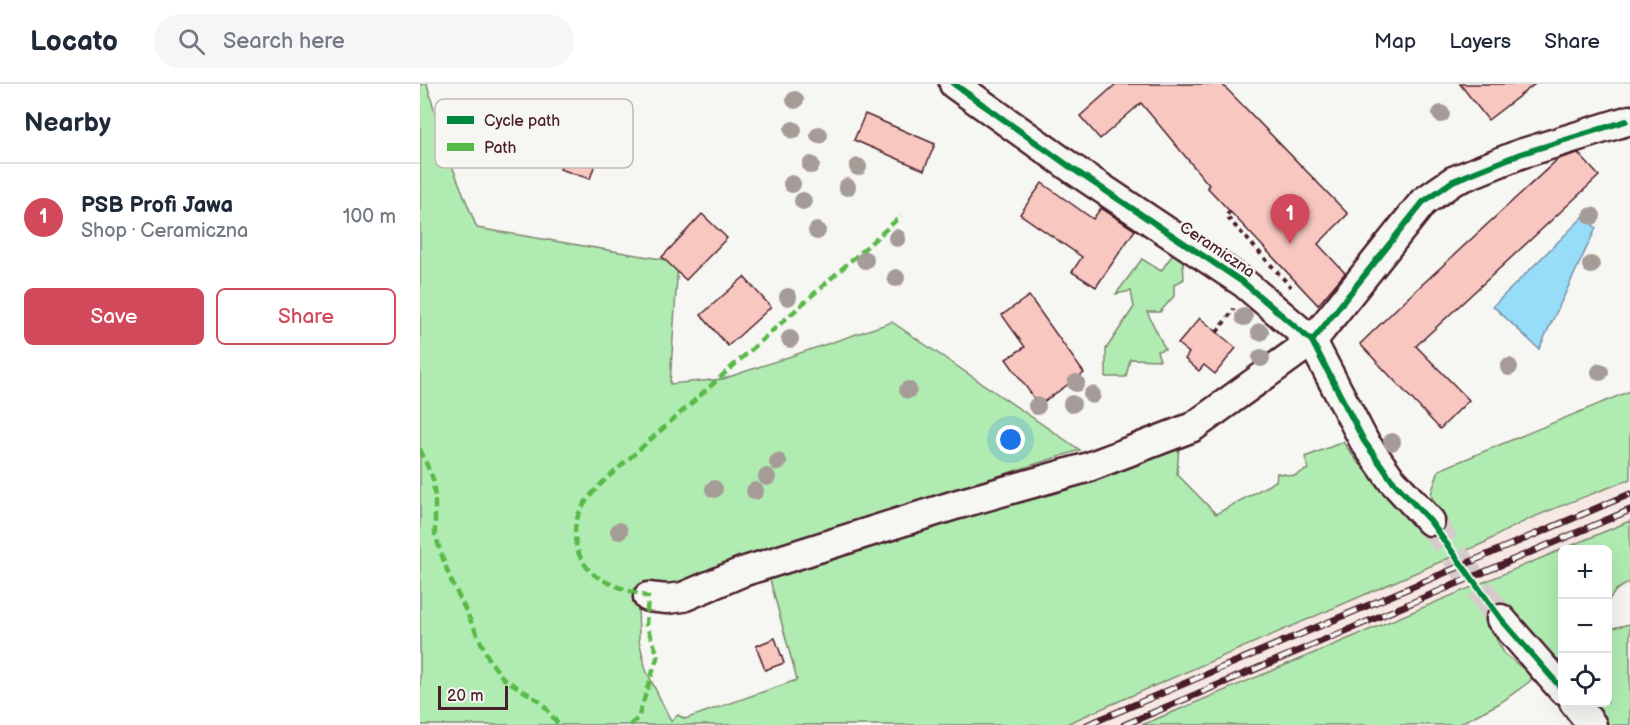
<!DOCTYPE html>
<meta charset="utf-8">
<style>
body{margin:0;font-family:"Balsamiq Sans",sans-serif;background:#f6f6f7;color:#1f2937}
.controls{position:absolute;right:18px;bottom:18px;display:grid;overflow:hidden;border-radius:9px;box-shadow:0 6px 24px #0002}
.controls button{width:54px;height:54px;display:grid;place-items:center;padding:0;border:0;border-bottom:2px solid #e0e1e3;background:#fff;color:#1f2937;font:30px sans-serif}
.scale{position:absolute;left:18px;bottom:15px;width:70px;box-sizing:border-box;padding-left:6px;border:3px solid #4a1f2b;border-top:0;font-size:16px;line-height:21px;white-space:nowrap;color:#4a1f2b;-webkit-text-stroke:4px #f6f6f2;paint-order:stroke}
.you{position:absolute;left:591px;top:356px;width:21px;height:21px;margin:-15px;border:4px solid #fff;border-radius:50%;background:#1a73e8;box-shadow:0 0 0 9px #1a73e833}
.badge{display:grid;place-items:center;width:39px;height:39px;border-radius:50%;background:#d1495b;color:#fff;font-size:20px;font-weight:700}
.pin{position:absolute;translate:-50% -50px;filter:drop-shadow(0 2px 3px #0008)}
.pin::after{content:'';position:absolute;top:32px;width:21px;height:18px;background:inherit;clip-path:polygon(0 0,100% 0,50% 100%)}
.list{margin:0;padding:0;list-style:none}
h2{display:flex;justify-content:space-between;align-items:center;height:78px;margin:0;padding:0 24px;font-size:26px}
h2 small{font-size:20px;font-weight:400;color:#747a83}
.list li{display:grid;grid-template-columns:39px 1fr auto;gap:18px;align-items:center;box-sizing:border-box;height:108px;padding:0 24px;border-top:2px solid #e0e1e3}
.list b{display:block;font-size:22px;white-space:nowrap}
.list p{margin:0;font-size:20px;white-space:nowrap;color:#747a83}
.list em{font-size:20px;font-style:normal;color:#747a83}
.actions{display:flex;gap:12px;padding:18px 24px}
.actions a{flex:1;padding:14px 0;border:2px solid #d1495b;border-radius:9px;text-align:center;font-size:21px;color:#d1495b}
.actions .main{background:#d1495b;color:#fff}
.icon{flex:none;width:33px;height:33px;fill:none;stroke:currentColor;stroke-width:2;stroke-linecap:round;stroke-linejoin:round}
.map{position:relative;flex:none;width:1210px;height:641px;overflow:hidden}
header{display:flex;align-items:center;gap:36px;box-sizing:border-box;height:84px;padding:0 30px;background:#fff;border-bottom:2px solid #e0e1e3}
header strong{font-size:28px}
nav{display:flex;gap:33px;margin-inline-start:auto;font-size:21px}
.search{width:420px;height:54px;background:#f6f6f7;display:flex;align-items:center;gap:15px;box-sizing:border-box;padding:0 21px;border-radius:33px;color:#747a83;font-size:22px}
main{display:flex}
aside{flex:1;background:#fff}
.map>svg:first-child{display:block}
.built{fill:#f6e8e3}
.green{fill:#b0ecb2;stroke:#7d866e;stroke-width:1.5}
.water{fill:#97dcf9;stroke:#7890a7;stroke-width:1.5}
.building{fill:#f7c7c0;stroke:#4a1f2b;stroke-width:1.5}
.lines{fill:none;stroke-linecap:round;stroke-linejoin:round}
.minor-tunnel{stroke:#d4cbca;stroke-width:28;stroke-dasharray:28 14;stroke-linecap:butt}
.minor-casing{stroke:#4a1f2b;stroke-width:33}
.path{stroke:#4a1f2b;stroke-width:4;stroke-dasharray:4.5 4.5;stroke-linecap:butt}
.minor{stroke:#f6f6f2;stroke-width:28}
.rail-casing{stroke:#4a1f2b;stroke-width:7}
.rail{stroke:#f6f6f2;stroke-width:4.5;stroke-dasharray:14;stroke-linecap:butt}
.quiet{stroke:#58b947;stroke-width:4.5;stroke-dasharray:9 4.5;stroke-linecap:butt}
.cycleway-casing{stroke:#f6f6f2;stroke-width:10}
.cycleway{stroke:#00873e;stroke-width:6}
.tree{fill:#a69c97}
.labels{text-anchor:middle;dominant-baseline:central;stroke-width:5;stroke-linejoin:round;paint-order:stroke}
.street-label{font-size:16px;fill:#4a1f2b;stroke:#f6f6f2}
.key{fill:#f6f6f2;stroke:#c2b6b6;stroke-width:1.5}
.key-label{font-size:16px;fill:#4a1f2b}
</style>
<header>
<strong>Locato</strong>
<div class="search"><svg class="icon" aria-label="search" viewBox="0 0 24 24"><circle cx="10" cy="10" r="6"/><path d="M15 15l6 6"/></svg>Search here</div>
<nav><a>Map</a><a>Layers</a><a>Share</a></nav>
</header>
<main>
<aside>
<h2>Nearby<small></small></h2>
<ul class="list">
<li><span class="badge">1</span><div><b>PSB Profi Jawa</b><p>Shop · Ceramiczna</p></div><em>100 m</em></li>
</ul>
<div class="actions"><a class="main">Save</a><a>Share</a></div>
</aside>
<div class="map">
<svg width="1210" height="641" viewBox="0 0 1210 641">
<rect width="100%" height="100%" fill="#f6f6f2"/>
<filter id="ink" filterUnits="userSpaceOnUse"><feTurbulence type="fractalNoise" baseFrequency=".0167" numOctaves="2"/><feDisplacementMap in="SourceGraphic" scale="12" xChannelSelector="R" yChannelSelector="G"/><feConvolveMatrix kernelMatrix="1 2 1 2 8 2 1 2 1" color-interpolation-filters="sRGB"/></filter>
<g filter="url(#ink)">
<!-- built -->
<path class="built" d="M1210,395V437L722,641H644L1066,458L1085,446L1134,424L1150,420Z"/>
<!-- green -->
<g class="green">
<path d="M0,0H7L26,67L57,144L258,178L250,300L303,295L472,238L660,366L298,481L218,518L219,556L226,586L251,637L258,631L265,635L377,596L348,488L759,361L757,390L796,430L856,397L857,389L874,392L888,385L885,373L923,358L937,377L980,422L1019,432L1011,410L1019,386L1210,307V395C1162,415 1111,430 1066,458L644,641H0Z"/>
<path d="M753,170L763,176L764,195L754,201V212L740,228H727L745,265L737,267L740,276L710,275L706,293H686V265L714,223L711,207L696,210L722,175L741,187Z"/>
<path d="M1210,437V498L1196,506L1188,517V466H1142V588L1069,541L1084,569L1113,593L1109,598L1080,619L1037,641H722Z"/>
<path d="M1210,540V641H1188L1170,619L1188,618V545Z"/>
</g>
<!-- water -->
<path class="water" d="M1164,132L1176,144L1119,265L1073,222Z"/>
<!-- building -->
<g class="building">
<path d="M696,0H802L928,130L898,160L925,189L898,221L787,103L789,101L721,19L680,55L660,32Z"/>
<path d="M1040,0H1115L1068,36Z"/>
<path d="M445,30L515,60L504,86L434,56Z"/>
<path d="M157,34L187,43L170,95L140,85Z"/>
<path d="M1158,69L1179,92L996,262L1049,316L1020,345L940,260L980,221L1138,75Z"/>
<path d="M622,99L673,135L681,124L715,146L676,203L652,188L662,173L600,130Z"/>
<path d="M282,130L307,154L266,196L242,173Z"/>
<path d="M324,193L351,223L308,262L281,231Z"/>
<path d="M609,212L664,289L619,321L586,275L605,263L582,231Z"/>
<path d="M780,234L816,264L795,290L784,281L779,287L765,275L769,269L758,260Z"/>
<path d="M355,554L364,579L345,586L336,562Z"/>
</g>
<g class="lines">
<!-- minor-tunnel -->
<path class="minor-tunnel" d="M1010,437L1081,535"/>
<defs>
<g id="minor">
<path d="M534,0L653,85L824,199L892,257L944,357L971,395L1010,437"/>
<path d="M228,513L247,515L263,513L322,488L535,421L666,384L773,343L892,257L1003,118L1033,97L1100,70L1210,36"/>
<path d="M1081,535L1142,605"/>
<path d="M1154,618L1172,641"/>
</g>
</defs>
<!-- minor casing -->
<use href="#minor" class="minor-casing"/>
<!-- path -->
<g class="path">
<path d="M810,127L806,132L871,203"/>
<path d="M797,248L814,225"/>
</g>
<!-- minor -->
<use href="#minor" class="minor"/>
<defs>
<g id="rail">
<path d="M667,641L1210,410"/>
<path d="M704,641L1210,426"/>
</g>
</defs>
<!-- rail casing -->
<use href="#rail" class="rail-casing"/>
<!-- rail -->
<use href="#rail" class="rail"/>
<!-- quiet -->
<g class="quiet">
<path d="M0,365L13,395L15,415V449L19,463L29,492L70,577L83,594L121,618L139,641"/>
<path d="M210,641L218,634L238,571L226,541L228,513C211,507 191,502 176,492C158,479 150,453 158,432C163,419 173,408 183,398L481,132"/>
</g>
<defs>
<g id="cycleway">
<path d="M534,0L653,85L824,199L892,257L944,357L971,395L1010,437L1081,535L1142,605"/>
<path d="M892,257L1003,118L1033,97L1100,70L1206,37"/>
</g>
</defs>
<!-- cycleway casing -->
<use href="#cycleway" class="cycleway-casing"/>
<!-- cycleway -->
<use href="#cycleway" class="cycleway"/>
</g>
<!-- trees -->
<g class="tree">
<circle cx="375" cy="16" r="9"/>
<circle cx="1021" cy="30" r="9"/>
<circle cx="373" cy="46" r="9"/>
<circle cx="399" cy="51" r="9"/>
<circle cx="391" cy="81" r="9"/>
<circle cx="438" cy="83" r="9"/>
<circle cx="372" cy="100" r="9"/>
<circle cx="427" cy="103" r="9"/>
<circle cx="383" cy="117" r="9"/>
<circle cx="1172" cy="132" r="9"/>
<circle cx="397" cy="147" r="9"/>
<circle cx="477" cy="154" r="9"/>
<circle cx="445" cy="176" r="9"/>
<circle cx="1171" cy="181" r="9"/>
<circle cx="476" cy="194" r="9"/>
<circle cx="368" cy="213" r="9"/>
<circle cx="824" cy="233" r="9"/>
<circle cx="840" cy="248" r="9"/>
<circle cx="370" cy="255" r="9"/>
<circle cx="841" cy="274" r="9"/>
<circle cx="1089" cy="283" r="9"/>
<circle cx="1180" cy="288" r="9"/>
<circle cx="656" cy="299" r="9"/>
<circle cx="488" cy="306" r="9"/>
<circle cx="672" cy="311" r="9"/>
<circle cx="652" cy="320" r="9"/>
<circle cx="617" cy="322" r="9"/>
<circle cx="972" cy="358" r="9"/>
<circle cx="358" cy="378" r="9"/>
<circle cx="347" cy="393" r="9"/>
<circle cx="294" cy="405" r="9"/>
<circle cx="335" cy="407" r="9"/>
<circle cx="199" cy="447" r="9"/>
</g>
</g>
<g class="labels">
<!-- street labels -->
<g class="street-label">
<text transform="translate(797 166) rotate(34)">Ceramiczna</text>
</g>
</g>
<!-- legend -->
<rect x="15" y="15" width="198" height="69" rx="9" class="key"/>
<rect x="27" y="32" width="27" height="8" fill="#00873e"/>
<rect x="27" y="59" width="27" height="8" fill="#58b947"/>
<g class="key-label">
<text x="64" y="42">Cycle path</text>
<text x="64" y="69">Path</text>
</g>
</svg>
<div class="controls">
<button>+</button>
<button>−</button>
<button><svg class="icon" aria-label="locate" viewBox="0 0 24 24"><circle cx="12" cy="12" r="6"/><path d="M12 2v4M12 18v4M2 12h4M18 12h4"/></svg></button>
</div>
<div class="scale">20 m</div>
<div class="you"></div>
<div class="pin badge" style="left:870px;top:160px">1</div>
</div>
</main>
